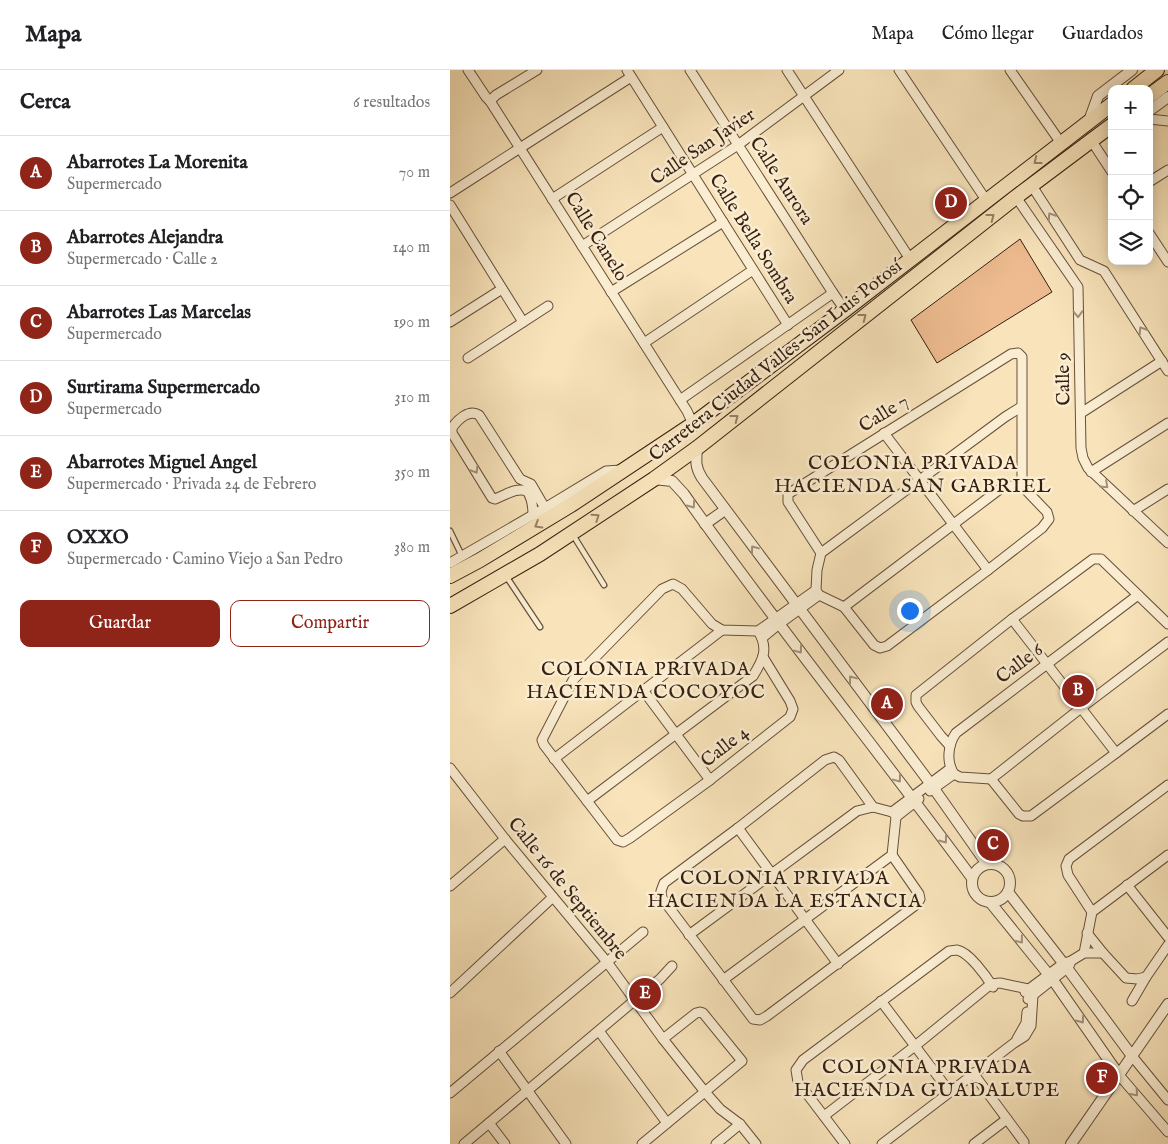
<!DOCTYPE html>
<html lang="es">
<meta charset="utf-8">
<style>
body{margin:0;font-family:"IM FELL English",serif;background:#f2f2f2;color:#202124}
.controls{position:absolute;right:15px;top:15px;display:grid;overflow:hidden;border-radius:10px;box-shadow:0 2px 12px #0003}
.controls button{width:45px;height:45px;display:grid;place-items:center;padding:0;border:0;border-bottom:1px solid #e0e0e0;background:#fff;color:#202124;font:25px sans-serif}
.you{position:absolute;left:459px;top:540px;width:18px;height:18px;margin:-12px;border:4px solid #fff;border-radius:50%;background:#1a73e8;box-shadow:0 0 0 8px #1a73e833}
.badge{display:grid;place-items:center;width:32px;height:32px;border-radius:50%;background:#8f2418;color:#fff;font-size:16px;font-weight:700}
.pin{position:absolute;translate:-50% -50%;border:2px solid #fff;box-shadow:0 1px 5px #0006}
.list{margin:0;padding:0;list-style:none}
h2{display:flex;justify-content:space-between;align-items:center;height:65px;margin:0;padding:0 20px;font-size:21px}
h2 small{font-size:16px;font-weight:400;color:#757577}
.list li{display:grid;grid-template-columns:32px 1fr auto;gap:15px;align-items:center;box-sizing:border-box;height:75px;padding:0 20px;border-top:1px solid #e0e0e0}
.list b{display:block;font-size:19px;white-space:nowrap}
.list p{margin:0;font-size:16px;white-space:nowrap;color:#757577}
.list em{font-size:16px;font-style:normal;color:#757577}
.actions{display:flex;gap:10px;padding:15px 20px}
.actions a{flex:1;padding:11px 0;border:1px solid #8f2418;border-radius:10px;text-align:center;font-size:18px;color:#8f2418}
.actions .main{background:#8f2418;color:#fff}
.icon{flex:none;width:28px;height:28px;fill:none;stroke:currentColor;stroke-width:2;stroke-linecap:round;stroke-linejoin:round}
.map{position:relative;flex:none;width:718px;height:1074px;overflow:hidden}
header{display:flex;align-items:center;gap:30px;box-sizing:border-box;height:70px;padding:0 25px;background:#fff;border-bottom:1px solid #e0e0e0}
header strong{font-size:24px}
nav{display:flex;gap:28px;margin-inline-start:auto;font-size:18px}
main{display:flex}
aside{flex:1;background:#fff}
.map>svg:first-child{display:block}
.building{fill:#edbb8f;stroke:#361f10}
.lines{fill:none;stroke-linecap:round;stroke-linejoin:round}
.service-casing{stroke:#66503a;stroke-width:7}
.minor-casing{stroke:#66503a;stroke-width:11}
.tertiary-casing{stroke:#66503a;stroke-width:12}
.primary-casing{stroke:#361f10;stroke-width:16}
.service{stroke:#faedd2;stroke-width:4.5}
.minor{stroke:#faedd2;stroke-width:9}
.tertiary{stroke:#faedd2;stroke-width:10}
.primary{stroke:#f8e3ba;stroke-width:14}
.oneway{stroke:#978165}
.oneway2{stroke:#a2907b}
.labels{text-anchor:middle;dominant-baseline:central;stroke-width:5;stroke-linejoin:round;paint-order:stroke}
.street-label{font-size:19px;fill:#361f10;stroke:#faedd2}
.neighbourhood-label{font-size:20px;letter-spacing:1px;fill:#361f10;stroke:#faedd2}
</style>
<header>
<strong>Mapa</strong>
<nav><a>Mapa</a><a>Cómo llegar</a><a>Guardados</a></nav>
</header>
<main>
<aside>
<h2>Cerca<small>6 resultados</small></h2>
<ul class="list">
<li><span class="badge">A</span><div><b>Abarrotes La Morenita</b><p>Supermercado</p></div><em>70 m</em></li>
<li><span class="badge">B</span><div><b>Abarrotes Alejandra</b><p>Supermercado · Calle 2</p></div><em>140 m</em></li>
<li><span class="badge">C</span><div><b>Abarrotes Las Marcelas</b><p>Supermercado</p></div><em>190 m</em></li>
<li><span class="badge">D</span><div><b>Surtirama Supermercado</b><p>Supermercado</p></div><em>310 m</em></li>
<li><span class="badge">E</span><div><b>Abarrotes Miguel Angel</b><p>Supermercado · Privada 24 de Febrero</p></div><em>350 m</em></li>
<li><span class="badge">F</span><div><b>OXXO</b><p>Supermercado · Camino Viejo a San Pedro</p></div><em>380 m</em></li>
</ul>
<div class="actions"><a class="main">Guardar</a><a>Compartir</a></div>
</aside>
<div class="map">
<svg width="718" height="1074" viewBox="0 0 718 1074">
<rect width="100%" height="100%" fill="#f8e3ba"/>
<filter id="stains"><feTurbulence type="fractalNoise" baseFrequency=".004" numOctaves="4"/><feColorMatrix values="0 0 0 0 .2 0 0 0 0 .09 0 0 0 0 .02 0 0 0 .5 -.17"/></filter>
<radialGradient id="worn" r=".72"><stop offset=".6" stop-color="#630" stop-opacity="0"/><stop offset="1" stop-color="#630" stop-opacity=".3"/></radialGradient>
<!-- building -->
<path class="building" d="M570,169L602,222L487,293L461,250Z"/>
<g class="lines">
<defs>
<g id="service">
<path d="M0,461L12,486"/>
<path d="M123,465L154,515"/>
<path d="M56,506L90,557"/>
</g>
<g id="minor">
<path d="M18,0L36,27L40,31L237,341L243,354"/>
<path d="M177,0L338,255"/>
<path d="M240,0L383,223L395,240"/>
<path d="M337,0L460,189"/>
<path d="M449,0L536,130"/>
<path d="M560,0L611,73"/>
<path d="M40,31L46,25L87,0"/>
<path d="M699,49L718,51"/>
<path d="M641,70L662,102"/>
<path d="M699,112L718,100"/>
<path d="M582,116L630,190L654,201L718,301"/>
<path d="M0,123L70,78L181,7"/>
<path d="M566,127L628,217L631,378L633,388L638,398L718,473"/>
<path d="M102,129L213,57"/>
<path d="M0,135L73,252"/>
<path d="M699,163L718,192"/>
<path d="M132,176L288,75L389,0"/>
<path d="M161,222L273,152"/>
<path d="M0,252L52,219"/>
<path d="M194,273L303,200"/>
<path d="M568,283L572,287V416L597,442L599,449L592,458L538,500L437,576L430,578L424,575L394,537L369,525L366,520L367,500L371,483L338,432V424L561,284Z"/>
<path d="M18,288L98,236"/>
<path d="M230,330L383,223"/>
<path d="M631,343L712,291"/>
<path d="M434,363L538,500"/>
<path d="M641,402L718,353"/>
<path d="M683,441L718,419"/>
<path d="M83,445C83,436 82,428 77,421C66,417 56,425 45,429L42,428L2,363V358C8,349 19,339 29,345L70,409L81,414L95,438"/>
<path d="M371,483L555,347L571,337"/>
<path d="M0,493L95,438L156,401L171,400"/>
<path d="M394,537L554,416H572"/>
<path d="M562,549L666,683"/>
<path d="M312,568L329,554L369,525"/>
<path d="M313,587L340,631L343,639L340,647L260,710L180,768L173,772L167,770L94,675L92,670L123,610L212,519L223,514L232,519L262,554L272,560L308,561L366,520"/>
<path d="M193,620L260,710"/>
<path d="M500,676L491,666L468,636L466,632V625L562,549L643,489H651L718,554"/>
<path d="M104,689L272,560"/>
<path d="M0,698L55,769L157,892L213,969L255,1022L270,1039L290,1054L306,1074"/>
<path d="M504,704C496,692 498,674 506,663L688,525"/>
<path d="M504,704L510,707L541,709"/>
<path d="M541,709L569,744L573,746H581L666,683L718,644"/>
<path d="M541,709L631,638L718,572"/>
<path d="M480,721L504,704"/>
<path d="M137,731L303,606C313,590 319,578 308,561"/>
<path d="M423,737L389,690L384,687L375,690L288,758L214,813L211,821L212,828L303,949L310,950L317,946L467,834L470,829L469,824L442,785"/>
<path d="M442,742L501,698"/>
<path d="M446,747L469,729"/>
<path d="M288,758L388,894"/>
<path d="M677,815L718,867"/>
<path d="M0,816L55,769"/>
<path d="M642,842L618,805L616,796L619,789L718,715"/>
<path d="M637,863L653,883L676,908L687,909L696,907"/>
<path d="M239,865L407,741L423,737L442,742"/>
<path d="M634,883L642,842L718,785"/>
<path d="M273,910L442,785L446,747L445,744L442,742"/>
<path d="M575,922L614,893L621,891L634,883H653"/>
<path d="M0,923L103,827"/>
<path d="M578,929L617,898L620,894"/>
<path d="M431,931L499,1021"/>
<path d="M682,931L696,907L718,875"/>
<path d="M149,961L217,1053"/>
<path d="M567,969L576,953L577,942"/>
<path d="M49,981L116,1074"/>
<path d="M682,986L718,1030"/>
<path d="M523,1003L574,1072V1074"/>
<path d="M669,1005L718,1062"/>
<path d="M0,1023L193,862"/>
<path d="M374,1046L465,976L541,914L550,913L578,919L583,925L581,956L575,966L564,973L432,1074"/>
<path d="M39,1053L55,1074"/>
<path d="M14,1074L210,909L222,896"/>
<path d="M192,1074L292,991L253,943L250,942L246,943L213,969"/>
<path d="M266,1074L290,1054"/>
<path d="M395,1074L348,1012L346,1000L353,990L499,881C500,881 505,880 507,880C519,882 536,906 543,917"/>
<path d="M524,1074L557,1049"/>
</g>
<g id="tertiary">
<path d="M699,41L718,27"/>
<path d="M639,51L648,26L682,0"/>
<path d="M247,378C246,391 245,397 252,408L480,713L537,794"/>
<path d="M204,409L222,411L234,424C326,555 427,679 522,808"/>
<path d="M255,454L275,440"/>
<circle cx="541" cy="813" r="19"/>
<path d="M558,822L617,898L682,986"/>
<path d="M540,832L603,910L669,1005"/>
<path d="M621,1074L718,934"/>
</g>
<g id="primary">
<path d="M683,19L707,0"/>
<path d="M699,26L718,12"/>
<path d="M0,506L30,490L121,435L243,354L395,240L662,34"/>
<path d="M0,536L90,484L204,409L247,378L566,127L662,55"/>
</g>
</defs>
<!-- service casing -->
<use href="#service" class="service-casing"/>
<!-- minor casing -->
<use href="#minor" class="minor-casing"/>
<!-- tertiary casing -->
<use href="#tertiary" class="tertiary-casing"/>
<!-- primary casing -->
<use href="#primary" class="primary-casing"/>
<!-- service -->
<use href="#service" class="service"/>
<!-- minor -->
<use href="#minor" class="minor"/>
<!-- tertiary -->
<use href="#tertiary" class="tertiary"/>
<!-- primary -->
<use href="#primary" class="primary"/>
</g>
<!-- one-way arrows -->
<defs><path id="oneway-chevron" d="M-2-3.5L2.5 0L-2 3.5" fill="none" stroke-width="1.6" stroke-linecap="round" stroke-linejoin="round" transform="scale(1.25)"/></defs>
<g class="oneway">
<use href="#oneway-chevron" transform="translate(587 91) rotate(142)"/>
<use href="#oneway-chevron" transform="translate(541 147) rotate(-38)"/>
<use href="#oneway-chevron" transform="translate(413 247) rotate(-38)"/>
<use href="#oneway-chevron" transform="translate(285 348) rotate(-38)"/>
<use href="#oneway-chevron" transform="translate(146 447) rotate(-34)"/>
<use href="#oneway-chevron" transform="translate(88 455) rotate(149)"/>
</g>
<g class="oneway2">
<use href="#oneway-chevron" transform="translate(601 146) rotate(-123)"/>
<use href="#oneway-chevron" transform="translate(628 244) rotate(89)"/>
<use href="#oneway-chevron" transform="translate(692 260) rotate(-123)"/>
<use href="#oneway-chevron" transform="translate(25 400) rotate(59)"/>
<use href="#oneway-chevron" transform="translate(655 415) rotate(43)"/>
<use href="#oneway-chevron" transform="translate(242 435) rotate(55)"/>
<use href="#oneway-chevron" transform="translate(304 479) rotate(-127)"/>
<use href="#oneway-chevron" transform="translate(349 580) rotate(53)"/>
<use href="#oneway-chevron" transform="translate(402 609) rotate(-127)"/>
<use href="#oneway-chevron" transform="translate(448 709) rotate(53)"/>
<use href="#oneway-chevron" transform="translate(494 770) rotate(54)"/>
<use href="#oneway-chevron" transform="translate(570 870) rotate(51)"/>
<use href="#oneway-chevron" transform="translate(631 950) rotate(55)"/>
<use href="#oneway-chevron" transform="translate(685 1023) rotate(49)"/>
</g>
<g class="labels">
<!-- street labels -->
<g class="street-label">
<text transform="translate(253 77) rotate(-34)">Calle San Javier</text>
<text transform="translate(331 111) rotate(57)">Calle Aurora</text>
<text transform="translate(146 167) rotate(58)">Calle Canelo</text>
<text transform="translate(303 169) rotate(58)">Calle Bella Sombra</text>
<text transform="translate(326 291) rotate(-38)">Carretera Ciudad Valles-San Luis Potosí</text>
<text transform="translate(614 309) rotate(-91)">Calle 9</text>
<text transform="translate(434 344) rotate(-32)">Calle 7</text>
<text transform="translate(570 594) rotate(-37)">Calle 6</text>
<text transform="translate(275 677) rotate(-38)">Calle 4</text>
<text transform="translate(117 819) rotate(51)">Calle 16 de Septiembre</text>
</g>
<!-- neighbourhood labels -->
<g class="neighbourhood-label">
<text x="463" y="393">COLONIA PRIVADA<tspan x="463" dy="23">HACIENDA SAN GABRIEL</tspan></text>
<text x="196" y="599">COLONIA PRIVADA<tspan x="196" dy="23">HACIENDA COCOYOC</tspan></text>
<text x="335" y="808">COLONIA PRIVADA<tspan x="335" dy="23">HACIENDA LA ESTANCIA</tspan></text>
<text x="477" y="997">COLONIA PRIVADA<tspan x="477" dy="23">HACIENDA GUADALUPE</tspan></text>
</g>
</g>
<rect width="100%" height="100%" filter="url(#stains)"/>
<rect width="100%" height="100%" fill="url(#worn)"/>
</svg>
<div class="controls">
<button>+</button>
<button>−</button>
<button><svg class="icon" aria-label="locate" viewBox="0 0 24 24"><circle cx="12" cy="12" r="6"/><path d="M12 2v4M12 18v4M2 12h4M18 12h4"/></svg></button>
<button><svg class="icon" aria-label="layers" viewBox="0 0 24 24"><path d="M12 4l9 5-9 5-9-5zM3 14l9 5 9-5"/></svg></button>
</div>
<div class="you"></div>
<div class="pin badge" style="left:437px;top:634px">A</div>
<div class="pin badge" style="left:628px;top:621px">B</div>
<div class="pin badge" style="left:543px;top:775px">C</div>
<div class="pin badge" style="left:501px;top:133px">D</div>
<div class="pin badge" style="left:195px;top:924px">E</div>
<div class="pin badge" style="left:652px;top:1008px">F</div>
</div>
</main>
